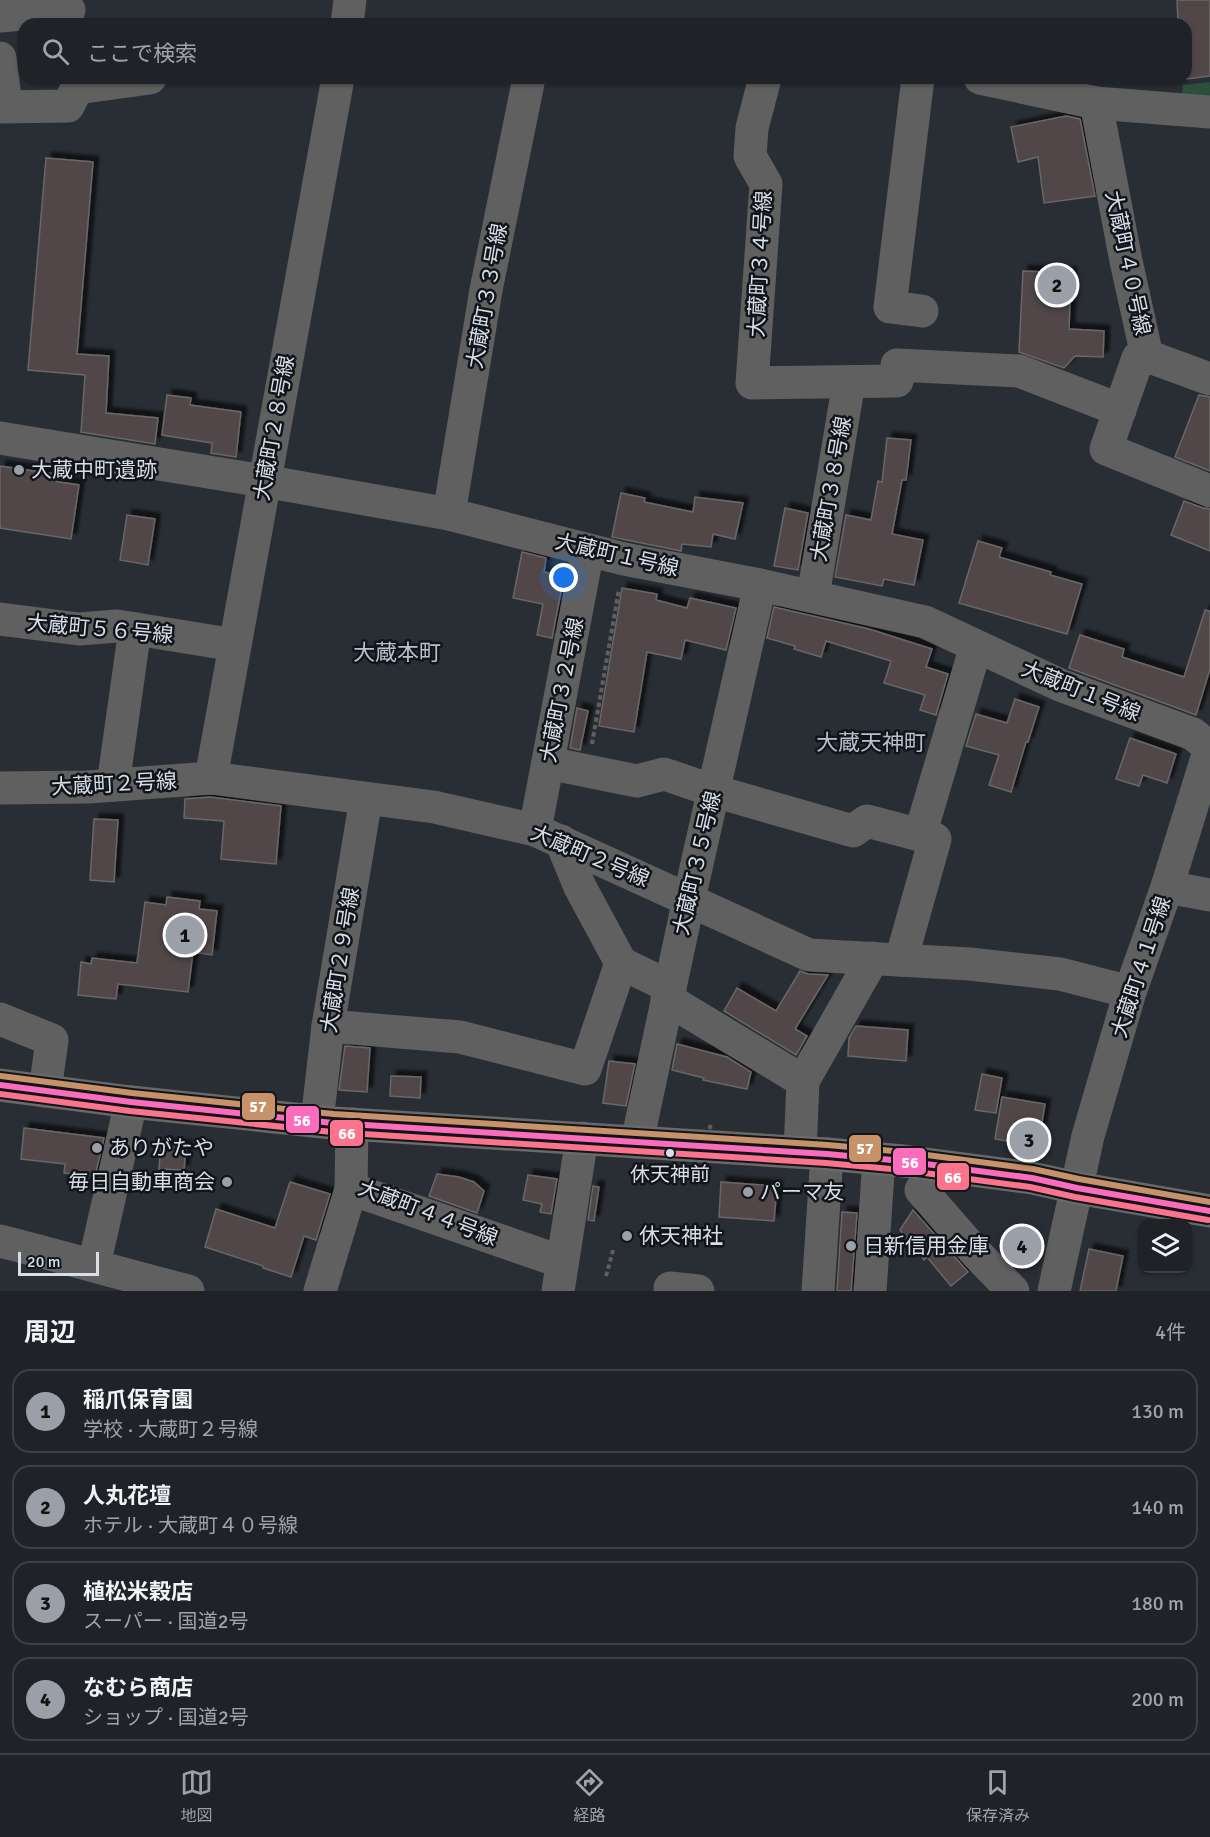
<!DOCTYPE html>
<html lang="ja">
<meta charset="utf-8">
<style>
body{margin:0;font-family:Signika,"Noto Sans JP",sans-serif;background:#272a2f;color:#f1f3f6}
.controls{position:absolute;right:18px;bottom:18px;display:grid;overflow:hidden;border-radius:12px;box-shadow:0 2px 4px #0004}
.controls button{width:54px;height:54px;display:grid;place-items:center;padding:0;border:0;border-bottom:2px solid #3c3f44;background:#1f2227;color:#f1f3f6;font:30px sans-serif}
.scale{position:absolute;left:18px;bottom:15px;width:81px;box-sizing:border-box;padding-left:6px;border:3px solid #d9dee6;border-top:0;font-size:16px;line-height:21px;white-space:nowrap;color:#d9dee6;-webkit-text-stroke:4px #11151a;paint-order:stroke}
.you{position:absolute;left:564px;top:578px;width:21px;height:21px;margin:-15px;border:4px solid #fff;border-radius:50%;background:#1a73e8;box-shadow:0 0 0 9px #1a73e833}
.badge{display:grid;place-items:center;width:39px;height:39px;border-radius:50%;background:#9ba0a8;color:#111;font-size:20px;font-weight:700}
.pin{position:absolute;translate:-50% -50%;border:3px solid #fff;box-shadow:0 2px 6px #0006}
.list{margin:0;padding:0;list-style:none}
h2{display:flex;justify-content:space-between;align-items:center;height:78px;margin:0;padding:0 24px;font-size:26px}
h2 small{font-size:20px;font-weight:400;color:#a1a4a7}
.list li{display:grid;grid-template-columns:39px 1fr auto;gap:18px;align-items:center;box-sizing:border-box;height:84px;margin:0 12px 12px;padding:0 12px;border:2px solid #3c3f44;border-radius:18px}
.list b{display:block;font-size:22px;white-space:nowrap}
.list p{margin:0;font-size:20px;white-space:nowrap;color:#a1a4a7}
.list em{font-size:20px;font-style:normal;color:#a1a4a7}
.icon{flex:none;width:33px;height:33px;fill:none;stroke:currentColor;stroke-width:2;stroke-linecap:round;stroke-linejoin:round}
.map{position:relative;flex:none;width:1210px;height:1291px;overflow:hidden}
.search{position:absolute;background:#1f2227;box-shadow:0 2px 4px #0004;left:18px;right:18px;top:18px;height:66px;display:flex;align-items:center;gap:15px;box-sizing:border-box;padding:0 21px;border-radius:18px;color:#a1a4a7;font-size:22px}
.sheet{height:462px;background:#1f2227}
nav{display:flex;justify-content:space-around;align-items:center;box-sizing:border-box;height:84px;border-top:2px solid #3c3f44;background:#1f2227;font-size:16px;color:#a1a4a7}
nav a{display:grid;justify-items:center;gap:3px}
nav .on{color:#9ba0a8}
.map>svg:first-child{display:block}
.green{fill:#2c4f3d}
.building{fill:#514648;stroke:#686768;stroke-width:1.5;filter:url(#shadow)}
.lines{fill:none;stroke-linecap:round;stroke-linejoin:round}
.path{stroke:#5f5f61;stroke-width:4;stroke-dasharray:4.5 3;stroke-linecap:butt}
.minor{stroke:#606060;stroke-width:33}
.highway{stroke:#6a6968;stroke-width:33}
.path-bridge{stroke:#5f5f61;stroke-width:4;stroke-dasharray:4.5 3;stroke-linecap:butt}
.bus-1-casing{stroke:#11151a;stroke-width:10}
.bus-2-casing{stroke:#11151a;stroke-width:10}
.bus-3-casing{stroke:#11151a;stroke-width:10}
.bus-1{stroke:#fb6dba;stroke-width:6}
.bus-2{stroke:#fc738d;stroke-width:6}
.bus-3{stroke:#c7916a;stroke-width:6}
.poi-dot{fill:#9ba0a8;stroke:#11151a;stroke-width:2}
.bus-dot{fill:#d9dee6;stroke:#11151a;stroke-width:2}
.labels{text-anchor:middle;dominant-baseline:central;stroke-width:5;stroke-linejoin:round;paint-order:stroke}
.bus-label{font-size:20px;fill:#d9dee6;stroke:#11151a}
.street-label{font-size:21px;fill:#d9dee6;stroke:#11151a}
.poi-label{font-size:21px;fill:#d9dee6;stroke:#11151a;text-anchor:start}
.neighbourhood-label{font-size:22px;fill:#b6c0cf;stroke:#11151a}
.line-badge{stroke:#11151a;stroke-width:2}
.badge-label{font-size:16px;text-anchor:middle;font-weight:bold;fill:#fff}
</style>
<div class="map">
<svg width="1210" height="1291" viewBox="0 0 1210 1291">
<defs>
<filter id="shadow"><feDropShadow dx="5.5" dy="-5.5" stdDeviation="1.5" flood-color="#0009"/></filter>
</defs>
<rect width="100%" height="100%" fill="#292e34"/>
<!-- green -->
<path class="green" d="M1210,82V98L1182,96L1183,85Z"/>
<!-- building -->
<g class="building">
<path d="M1177,0H1210V76L1187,79L1186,24H1178Z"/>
<path d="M1066,116L1080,119L1095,196L1044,203L1038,157L1018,162L1011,127Z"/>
<path d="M46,158L93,162L77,354L109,356L106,413L158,418L155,444L81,432L85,375L28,370Z"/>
<path d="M1023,271L1071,273L1069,329L1104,331L1103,357L1075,356L1064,368L1019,352Z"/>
<path d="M167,395L191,398L190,405L241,412L236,457L211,453L212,443L162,435Z"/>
<path d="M1199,395L1210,397V471L1175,457Z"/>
<path d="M887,438L911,440L906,480H902L892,534L923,540L914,585L884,579L882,586L835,577L846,515L871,520L878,481L882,482Z"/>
<path d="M0,466L54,474L53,481L79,485L71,539L0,528Z"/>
<path d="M621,493L645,498L644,502L693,512L695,497L743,503L735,539L713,534L711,547L682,544L681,551L612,537Z"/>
<path d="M1184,501L1203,508L1210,509V551L1171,535Z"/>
<path d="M785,508L808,513L798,570L774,566Z"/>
<path d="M127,515L155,519L148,565L120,560Z"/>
<path d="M978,541L1002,548L999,557L1051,572L1050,575L1082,584L1067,634L959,603Z"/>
<path d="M522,552L546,558L544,572L564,576L552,638L537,635L543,604L513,598Z"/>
<path d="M622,588L657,594L656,600L687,608L690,598L736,608L726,650L685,640L681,659L647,652L634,732L599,726Z"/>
<path d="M774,607L869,629L932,649L926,667L948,674L936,715L920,710L925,695L884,683L891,661L826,641L821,657L794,649L795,646L767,638Z"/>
<path d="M1205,610L1210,611V669L1196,715L1069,668L1080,635L1124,649L1122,657L1184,677Z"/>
<path d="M1015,699L1039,707L1028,742H1026L1011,792L989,785L999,755L966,746L976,714L1007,723Z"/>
<path d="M577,708L588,711L580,750L570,748Z"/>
<path d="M1130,738L1176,754L1167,783L1143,775L1139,786L1116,779Z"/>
<path d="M210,797L281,806L276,864L221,859L224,821L184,818L185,799Z"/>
<path d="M94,819L118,820L114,882L90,880Z"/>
<path d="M167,897L200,901L199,909L217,911L212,955L193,952L188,992L118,984L116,999L78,995L81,962L91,964L92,958L137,963L145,902L166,905Z"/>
<path d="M800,971L808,974L828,975L795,1029L807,1036L796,1055L724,1011L737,988L776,1011Z"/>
<path d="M856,1026L908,1030L906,1061L848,1056L849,1038Z"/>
<path d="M677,1044L727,1057L751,1072L747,1089L703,1080L704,1078L672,1070Z"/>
<path d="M345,1046L370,1048L367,1092L339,1090Z"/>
<path d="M609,1061L635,1064L626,1106L603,1103Z"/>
<path d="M982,1074L1002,1078L996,1113L975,1110Z"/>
<path d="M391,1076L421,1077L420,1098L390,1096Z"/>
<path d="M1002,1097L1045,1104L1038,1146L995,1139Z"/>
<path d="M24,1128L104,1138L95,1176L64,1173L65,1164L21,1159Z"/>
<path d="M161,1144L186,1146L184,1170L159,1169Z"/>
<path d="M437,1174L459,1177L474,1182L484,1191L477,1213L429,1196Z"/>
<path d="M528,1175L557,1179L551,1214L540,1212L542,1204L523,1200Z"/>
<path d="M290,1182L330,1194L316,1240L304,1236L291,1277L263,1268V1266L205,1247L216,1209L275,1228Z"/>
<path d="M721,1182L777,1186L774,1221L719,1217Z"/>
<path d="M593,1186L599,1187L594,1221L588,1220Z"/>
<path d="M913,1210L968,1272L951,1286L927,1257L924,1260L900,1230Z"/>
<path d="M842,1212L857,1213L851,1291H837Z"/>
<path d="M1089,1249L1123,1256L1116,1291H1080Z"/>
</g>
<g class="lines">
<!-- path -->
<g class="path">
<path d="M592,744L619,589"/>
<path d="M606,1276L614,1247"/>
</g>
<!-- minor -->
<g class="minor">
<path d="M0,16L69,10"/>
<path d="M347,24L350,0"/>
<path d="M0,58L6,106"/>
<path d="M765,78L752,128L750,156L766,184L752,383L897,381V365L1019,371L1120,410"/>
<path d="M918,78L890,307L922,311"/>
<path d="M980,78L1096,103L1210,112"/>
<path d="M1096,103L1126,261L1147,356L1210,379"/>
<path d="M0,107L68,106L77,88L150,78"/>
<path d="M1147,356L1138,358L1106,449L1210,491"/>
<path d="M0,438L264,481L449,514L624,559L760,585L925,622L1060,685L1193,734L1210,748"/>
<path d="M449,514L486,290L529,78"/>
<path d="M813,596L849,382"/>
<path d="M0,619L79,629L117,626L235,645"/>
<path d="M548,763L637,781L664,774L714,791L853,831L867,821L935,839L901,960"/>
<path d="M211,778L338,78"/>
<path d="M113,785L135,629"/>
<path d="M0,788L88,787L211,778L434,807L535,830L809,955L970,964L1060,974L1130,992"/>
<path d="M535,830L588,550"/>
<path d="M920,835L976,646"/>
<path d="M561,841L580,887L621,963L670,987"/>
<path d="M1167,887L1210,895"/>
<path d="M667,999L803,1081"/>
<path d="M0,1019L52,1040L45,1091"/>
<path d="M328,1026L460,1037L585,1069L621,963"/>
<path d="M317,1121L328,1026L366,799"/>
<path d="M352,1124L351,1189L562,1262"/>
<path d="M637,1142L689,899L760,585"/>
<path d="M800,1152L803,1081L873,958"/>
<path d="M921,1190L976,1253L1013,1291"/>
<path d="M0,1241C63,1257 125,1275 188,1291"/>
<path d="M94,1265L131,1102"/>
<path d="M670,1288L698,1291"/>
<path d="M320,1291L351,1189"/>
<path d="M558,1291L582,1138"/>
<path d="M818,1291L827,1154"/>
<path d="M870,1291L879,1159"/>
<path d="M1054,1291L1088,1136L1130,992L1167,887L1210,748"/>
</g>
<!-- highway -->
<path class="highway" d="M0,1085L131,1102L333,1123L827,1154L903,1161L1032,1178L1077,1188L1210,1211"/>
<!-- path-bridge -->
<path class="path-bridge" d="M693,1171L712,1122"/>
<defs>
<path id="bus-1" d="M0,1085L131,1102L333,1123L827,1154L903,1161L1032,1178L1077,1188L1210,1211"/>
<path id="bus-2" d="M0,1094L130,1111L332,1132L826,1163L902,1170L1030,1187L1075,1197L1208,1220"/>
<path id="bus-3" d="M1,1076L132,1093L334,1114L828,1145L904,1152L1033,1169L1079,1179L1210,1202"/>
</defs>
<!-- bus-1 casing -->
<use href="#bus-1" class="bus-1-casing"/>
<!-- bus-2 casing -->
<use href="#bus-2" class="bus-2-casing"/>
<!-- bus-3 casing -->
<use href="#bus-3" class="bus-3-casing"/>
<!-- bus-1 -->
<use href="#bus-1" class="bus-1"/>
<!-- bus-2 -->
<use href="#bus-2" class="bus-2"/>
<!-- bus-3 -->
<use href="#bus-3" class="bus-3"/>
</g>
<!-- markers -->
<g class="poi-dot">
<circle cx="19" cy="470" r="6"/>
<circle cx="97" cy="1148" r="6"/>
<circle cx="227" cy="1182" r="6"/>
<circle cx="748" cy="1192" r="6"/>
<circle cx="627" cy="1236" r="6"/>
<circle cx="851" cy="1246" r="6"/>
</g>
<circle class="bus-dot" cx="670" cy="1153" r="5"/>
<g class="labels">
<!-- bus labels -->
<g class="bus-label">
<text x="670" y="1174">休天神前</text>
</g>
<!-- street labels -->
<g class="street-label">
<text transform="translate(1128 263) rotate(78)">大蔵町４０号線</text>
<text transform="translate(760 264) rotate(-87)">大蔵町３４号線</text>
<text transform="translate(487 296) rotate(-80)">大蔵町３３号線</text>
<text transform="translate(274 428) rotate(-80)">大蔵町２８号線</text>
<text transform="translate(831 489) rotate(-80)">大蔵町３８号線</text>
<text transform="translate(617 555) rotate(13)">大蔵町１号線</text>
<text transform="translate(100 629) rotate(5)">大蔵町５６号線</text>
<text transform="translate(562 690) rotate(-79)">大蔵町３２号線</text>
<text transform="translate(1081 691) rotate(22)">大蔵町１号線</text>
<text transform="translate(114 784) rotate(-3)">大蔵町２号線</text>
<text transform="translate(590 856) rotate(23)">大蔵町２号線</text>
<text transform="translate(697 863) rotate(-77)">大蔵町３５号線</text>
<text transform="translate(340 960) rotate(-81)">大蔵町２９号線</text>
<text transform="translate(1141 967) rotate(-72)">大蔵町４１号線</text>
<text transform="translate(428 1213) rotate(21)">大蔵町４４号線</text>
</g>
<!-- poi labels -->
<g class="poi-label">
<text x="31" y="470">大蔵中町遺跡</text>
<text x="109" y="1148">ありがたや</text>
<text x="215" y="1182" text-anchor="end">毎日自動車商会</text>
<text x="760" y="1192">パーマ友</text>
<text x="639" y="1236">休天神社</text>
<text x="863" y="1246">日新信用金庫</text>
</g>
<!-- neighbourhood labels -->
<g class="neighbourhood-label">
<text x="397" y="652">大蔵本町</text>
<text x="871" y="742">大蔵天神町</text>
</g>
</g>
<g class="line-badge">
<rect x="241" y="1092" width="35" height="29" rx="6" fill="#c7916a"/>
<rect x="285" y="1105" width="35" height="29" rx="6" fill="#fb6dba"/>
<rect x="329" y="1119" width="35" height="28" rx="6" fill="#fc738d"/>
<rect x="848" y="1134" width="34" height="29" rx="6" fill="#c7916a"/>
<rect x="892" y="1147" width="35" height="29" rx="6" fill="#fb6dba"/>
<rect x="936" y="1162" width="34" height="29" rx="6" fill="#fc738d"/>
</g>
<g class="badge-label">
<text x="258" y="1112">57</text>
<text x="302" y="1126">56</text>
<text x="347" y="1139">66</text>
<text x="865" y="1154">57</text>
<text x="910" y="1168">56</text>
<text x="953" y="1183">66</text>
</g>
</svg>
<div class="controls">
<button><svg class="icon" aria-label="layers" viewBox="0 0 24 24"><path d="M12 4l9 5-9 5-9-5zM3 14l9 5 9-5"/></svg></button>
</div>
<div class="scale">20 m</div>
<div class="you"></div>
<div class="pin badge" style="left:185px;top:935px">1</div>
<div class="pin badge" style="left:1057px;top:285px">2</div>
<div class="pin badge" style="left:1029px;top:1140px">3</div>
<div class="pin badge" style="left:1022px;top:1246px">4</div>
<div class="search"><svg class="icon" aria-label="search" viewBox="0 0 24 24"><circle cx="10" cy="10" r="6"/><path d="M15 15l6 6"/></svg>ここで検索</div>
</div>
<section class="sheet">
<h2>周辺<small>4件</small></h2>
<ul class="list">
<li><span class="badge">1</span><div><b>稲爪保育園</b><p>学校 · 大蔵町２号線</p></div><em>130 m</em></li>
<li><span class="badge">2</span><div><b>人丸花壇</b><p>ホテル · 大蔵町４０号線</p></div><em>140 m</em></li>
<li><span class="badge">3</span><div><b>植松米穀店</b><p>スーパー · 国道2号</p></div><em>180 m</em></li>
<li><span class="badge">4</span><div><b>なむら商店</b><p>ショップ · 国道2号</p></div><em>200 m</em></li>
</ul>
</section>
<nav>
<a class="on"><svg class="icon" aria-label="map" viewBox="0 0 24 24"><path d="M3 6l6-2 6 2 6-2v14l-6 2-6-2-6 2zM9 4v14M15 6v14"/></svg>地図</a>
<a><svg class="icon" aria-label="directions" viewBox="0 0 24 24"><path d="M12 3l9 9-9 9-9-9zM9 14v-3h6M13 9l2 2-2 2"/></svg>経路</a>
<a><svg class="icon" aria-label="saved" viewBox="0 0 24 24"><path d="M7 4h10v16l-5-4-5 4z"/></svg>保存済み</a>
</nav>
